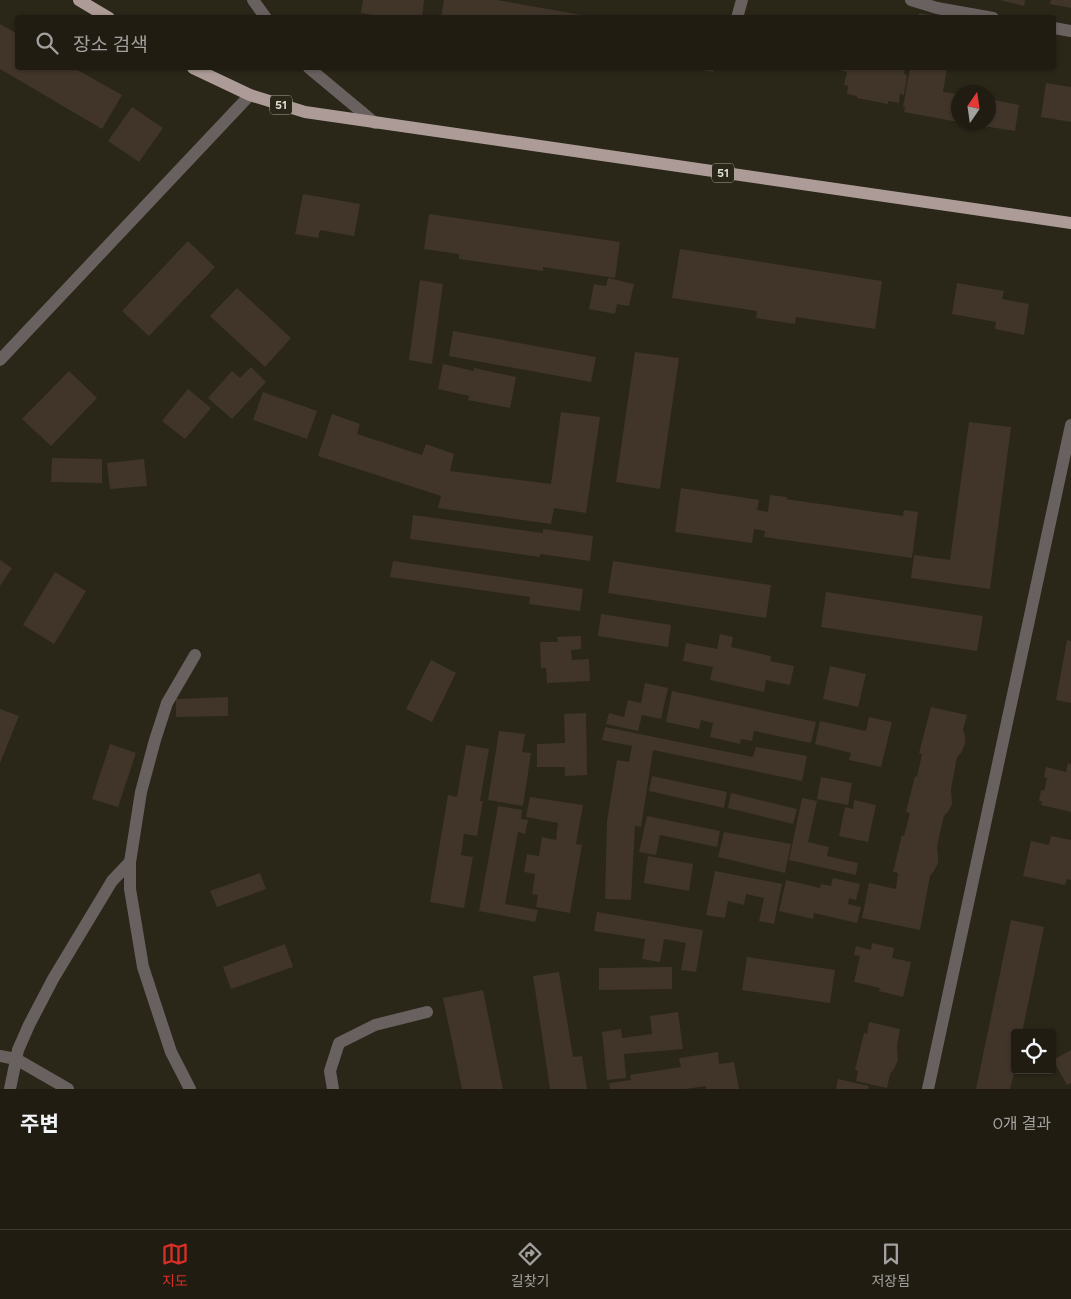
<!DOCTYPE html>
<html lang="ko">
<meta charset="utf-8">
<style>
body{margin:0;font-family:Figtree,"Noto Sans KR",sans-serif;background:#28251b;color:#f1f3f6}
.controls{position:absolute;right:15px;bottom:15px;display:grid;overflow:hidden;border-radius:5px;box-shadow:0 1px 4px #0004}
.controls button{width:45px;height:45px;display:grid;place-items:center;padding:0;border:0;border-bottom:1px solid #3d3a32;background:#201c12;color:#f1f3f6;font:25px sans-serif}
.compass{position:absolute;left:951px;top:85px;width:45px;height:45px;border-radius:50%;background:#201c12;box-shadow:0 1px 4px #0004;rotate:13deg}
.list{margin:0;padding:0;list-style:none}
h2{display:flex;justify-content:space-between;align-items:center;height:65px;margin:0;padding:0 20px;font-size:21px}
h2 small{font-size:16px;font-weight:400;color:#a2a19f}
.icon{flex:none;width:28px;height:28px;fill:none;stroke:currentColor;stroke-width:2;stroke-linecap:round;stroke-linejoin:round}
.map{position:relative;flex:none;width:1071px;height:1089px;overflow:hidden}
.search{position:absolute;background:#201c12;box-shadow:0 1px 4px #0004;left:15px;right:15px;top:15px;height:55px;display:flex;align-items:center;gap:12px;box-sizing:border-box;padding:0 18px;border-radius:5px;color:#a2a19f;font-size:19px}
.sheet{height:140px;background:#201c12}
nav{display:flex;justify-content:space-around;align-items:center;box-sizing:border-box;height:70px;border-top:1px solid #3d3a32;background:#201c12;font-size:14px;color:#a2a19f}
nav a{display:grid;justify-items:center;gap:2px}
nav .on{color:#d93025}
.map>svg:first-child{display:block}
.building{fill:#41352a}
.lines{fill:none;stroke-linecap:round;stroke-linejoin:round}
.minor{stroke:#69615f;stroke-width:12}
.tertiary{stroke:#69615f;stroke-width:12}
.primary{stroke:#ad9b97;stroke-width:12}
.labels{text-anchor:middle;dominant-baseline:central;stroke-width:4;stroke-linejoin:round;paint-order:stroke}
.shield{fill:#2a2618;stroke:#a8a59a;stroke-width:1}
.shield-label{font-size:12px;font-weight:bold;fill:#dedbd2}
</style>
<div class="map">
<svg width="1071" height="1089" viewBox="0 0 1071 1089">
<rect width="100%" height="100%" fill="#2a2618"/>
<!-- building -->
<g class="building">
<path d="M363,0H424L422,18H392L361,13Z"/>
<path d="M444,0H497L599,18H441Z"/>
<path d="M1000,0H1025L1024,6Z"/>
<path d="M1051,0H1071V8L1050,4Z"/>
<path d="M919,13L937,16V18H918Z"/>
<path d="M0,24L18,34V68H74L122,95L102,129L0,69Z"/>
<path d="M692,68H714L713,72Z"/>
<path d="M829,68L905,69L904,74L907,75L904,95L900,94L899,103L888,101V104L857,98V96L847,94L848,86L844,85L847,72Z"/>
<path d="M910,68H947L943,92L958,94V122L904,112L905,107H903Z"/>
<path d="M1046,83L1071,87V122L1041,117Z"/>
<path d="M988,99L1019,105L1015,131L970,124L988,122Z"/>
<path d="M132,107L163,128L139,162L108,141Z"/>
<path d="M303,194L360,204L354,236L320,230L318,238L295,234Z"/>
<path d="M429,214L620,242L615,278L543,267V271L459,259V254L424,249Z"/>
<path d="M188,241L215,267L149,336L122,311Z"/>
<path d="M680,249L882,281L875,329L796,317L795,324L756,318L757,311L672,298Z"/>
<path d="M608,278L634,284L629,306L617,304L615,314L589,309L594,284L606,286Z"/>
<path d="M420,280L443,284L432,364L409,360Z"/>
<path d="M957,283L1004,291L1002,299L1029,304L1024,335L995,329L996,322L952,314Z"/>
<path d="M237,288L291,338L265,367L210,316Z"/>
<path d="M453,331L596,357L591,382L449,356Z"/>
<path d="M635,352L679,358L660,489L616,482Z"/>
<path d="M443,364L474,371V368L516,377L510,408L468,400L469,396L438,389Z"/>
<path d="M251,367L266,382L232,419L208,398L232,371L240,378Z"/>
<path d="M69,371L97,398L51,446L22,419Z"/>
<path d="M188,389L211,408L185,439L162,421Z"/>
<path d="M263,392L317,411L307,439L253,420Z"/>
<path d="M561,412L600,417L586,513L554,508L551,524L438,508L441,496L318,456L332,414L360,424L357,434L422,455L426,444L454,454L450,471L551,484Z"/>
<path d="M969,422L1011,427L990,589L911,578L914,555L950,560Z"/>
<path d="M52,458L102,459V483L51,482Z"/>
<path d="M144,459L147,486L110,489L107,463Z"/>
<path d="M681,488L759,500L757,510L768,512L770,495L787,497L786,499L903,516L904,510L918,512L912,558L764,537L765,531L754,529L752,543L675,532Z"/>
<path d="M413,515L543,533V529L593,536L590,561L540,554V557L410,539Z"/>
<path d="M0,560L12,568L0,586Z"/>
<path d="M393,561L583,589L580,611L529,604L530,597L390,577Z"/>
<path d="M613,561L771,585L766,618L608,593Z"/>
<path d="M55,572L86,591L54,644L23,625Z"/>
<path d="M826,592L983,616L977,651L821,627Z"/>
<path d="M601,614L671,625L668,647L598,636Z"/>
<path d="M720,634L733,637L731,647L771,656L770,661L794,666L790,685L766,680L764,692L710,680L713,667L683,661L686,643L717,649Z"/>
<path d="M581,636V649L571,650L572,660L589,659L590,681L547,683L546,668H541L540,642H558L557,637Z"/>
<path d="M1067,640L1071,641V703L1056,700Z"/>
<path d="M431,660L456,673L432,722L406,709Z"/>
<path d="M830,666L866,674L858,707L823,699Z"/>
<path d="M645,683L668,688L661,719L642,715L638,731L606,724L609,713L624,717L628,700L641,703Z"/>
<path d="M672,691L816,722L811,743L754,731L752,741L741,739L740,744L710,737L713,723L701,720L699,729L666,722Z"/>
<path d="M228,697V716L176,717V699Z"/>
<path d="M931,707L967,715L963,730L965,735V744L961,753L957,757L951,789L952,804L948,812L944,816L940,832L937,848L938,854V863L934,871L930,876L920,930L862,918L869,883L896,889L898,873L893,872L902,835L904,836L910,813L906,812L915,776L917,777L922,754L919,753Z"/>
<path d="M0,709L19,716L0,763Z"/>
<path d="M586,713L587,775L565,776V767H537V744L565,743L564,714Z"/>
<path d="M869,717L892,722L881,767L849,760L851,753L815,744L820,721L866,731Z"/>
<path d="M605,727L753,757L756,747L807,756L802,781L653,750L641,827L635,826L631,900L605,899L607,821L617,760L629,762L632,746L602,740Z"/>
<path d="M499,731L525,734L522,752L531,753L523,806L488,800Z"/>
<path d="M110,744L136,753L118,807L92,799Z"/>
<path d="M466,745L489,749L480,801H483L477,836L464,834L461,855L473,857L464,908L430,902L448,795L457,797Z"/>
<path d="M1068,763L1071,764V812L1041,805L1042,801H1039L1041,790L1044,791L1047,778L1044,777L1046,767L1066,772Z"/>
<path d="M652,776L727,792L724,808L649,791Z"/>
<path d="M821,777L852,783L848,805L817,799Z"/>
<path d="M731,793L797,809L793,824L728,808Z"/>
<path d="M530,797L583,805L576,844L582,845L570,913L536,907L538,895L532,894L535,874L524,872L527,854L539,856L542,837L556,840L558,823L526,817Z"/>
<path d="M802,798L817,801L808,842L829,847L827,856L858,863L856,875L789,860Z"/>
<path d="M854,800L876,805L868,842L839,836L845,807L853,809Z"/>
<path d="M498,806L522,810L521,819L528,820L525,834L518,832L505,904L538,910L535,922L479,911Z"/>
<path d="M647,816L720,831L717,847L660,835L656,855L639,852Z"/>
<path d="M724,832L791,844L785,873L718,857Z"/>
<path d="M1051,836L1071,840V880L1067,879L1065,885L1023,876L1031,841L1049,845Z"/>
<path d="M648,856L693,864L689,891L644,883Z"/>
<path d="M715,871L782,884L774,924L759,921L764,898L746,894L744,905L728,901L725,918L706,915Z"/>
<path d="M260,873L266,889L217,907L210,891Z"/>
<path d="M833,878L860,884L856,900L849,898L848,904L861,907L857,923L814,913L813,919L779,911L786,880L820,888L821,884L831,886Z"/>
<path d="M597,912L703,930L696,972L681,970L686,943L664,939L660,962L642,959L645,939L594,931Z"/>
<path d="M1011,920L1044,927L1022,1033H1015V1069L1010,1089H976Z"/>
<path d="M872,943L894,948L892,958L911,962L903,997L879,991L880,988L854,982L860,956L854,955L856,946L871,950Z"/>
<path d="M285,944L293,967L231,989L223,967Z"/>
<path d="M747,957L835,970L830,1003L742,990Z"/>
<path d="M672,967V989L599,990V968Z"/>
<path d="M559,972L573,1057L582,1056L587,1089H550L533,976Z"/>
<path d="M483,990L503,1089H462L443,998Z"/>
<path d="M678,1012L683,1049L624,1054L626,1078L607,1080L602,1032L621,1029L622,1038L652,1034L650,1016Z"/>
<path d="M869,1022L900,1029L897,1046L898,1060L894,1069L890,1074L887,1088L856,1081L858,1071L855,1070L864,1033L867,1034Z"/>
<path d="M1071,1050V1083L1067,1085L1053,1060Z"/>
<path d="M718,1052L719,1064L734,1062L739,1089H706V1086L685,1089H610L609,1083L631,1080L630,1075L681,1067L679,1058Z"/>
<path d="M838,1079L869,1086L868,1089H836Z"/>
</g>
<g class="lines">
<!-- minor -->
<g class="minor">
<path d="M911,0L937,8L993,18"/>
<path d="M737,18L742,0"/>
<path d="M1054,28L1071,31"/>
<path d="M0,360L250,95"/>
<path d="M0,1056L16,1059L68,1089"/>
<path d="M10,1089L18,1050L29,1025L53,979L112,881L130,862"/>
<path d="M190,1089L171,1052L143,967L130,889V862L141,792L155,740L167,703L195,655"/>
<path d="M333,1089L330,1071L339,1043L375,1025L427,1012"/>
<path d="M928,1089L1071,425"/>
</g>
<!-- tertiary -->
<g class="tertiary">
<path d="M253,0L266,18"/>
<path d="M309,68L375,123"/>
</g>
<!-- primary -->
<g class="primary">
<path d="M79,0L109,18"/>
<path d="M193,68L250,95L305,112L1071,223"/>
</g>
</g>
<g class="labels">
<!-- shield labels -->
<g class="shield">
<rect x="270" y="95.5" width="22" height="19" rx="4"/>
<rect x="712" y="163.5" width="22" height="19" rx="4"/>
</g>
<g class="shield-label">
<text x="281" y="105">51</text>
<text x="723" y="173">51</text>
</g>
</g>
</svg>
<div class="controls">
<button><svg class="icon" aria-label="locate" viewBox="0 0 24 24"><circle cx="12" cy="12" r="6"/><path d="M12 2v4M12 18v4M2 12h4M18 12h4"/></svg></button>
</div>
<svg class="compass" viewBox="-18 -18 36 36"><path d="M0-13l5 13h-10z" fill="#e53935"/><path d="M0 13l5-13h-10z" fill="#a2a19f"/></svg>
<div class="search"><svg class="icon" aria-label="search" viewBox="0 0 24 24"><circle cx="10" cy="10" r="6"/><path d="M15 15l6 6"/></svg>장소 검색</div>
</div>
<section class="sheet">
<h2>주변<small>0개 결과</small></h2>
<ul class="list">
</ul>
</section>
<nav>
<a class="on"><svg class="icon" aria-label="map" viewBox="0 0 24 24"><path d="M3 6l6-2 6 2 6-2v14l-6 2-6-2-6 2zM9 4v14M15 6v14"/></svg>지도</a>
<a><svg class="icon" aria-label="directions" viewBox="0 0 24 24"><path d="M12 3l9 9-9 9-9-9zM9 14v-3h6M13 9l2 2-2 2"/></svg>길찾기</a>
<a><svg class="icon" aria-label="saved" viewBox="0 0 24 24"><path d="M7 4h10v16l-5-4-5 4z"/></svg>저장됨</a>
</nav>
